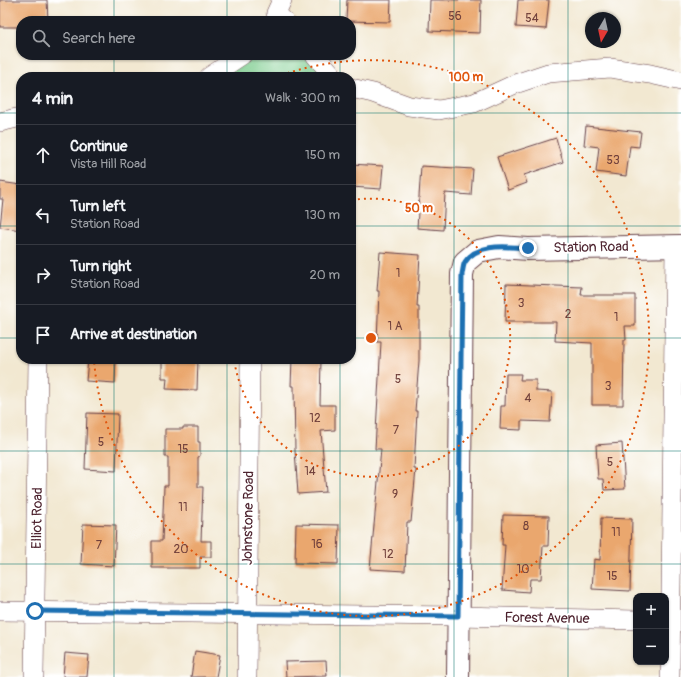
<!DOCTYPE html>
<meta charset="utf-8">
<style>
body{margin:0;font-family:Pangolin,sans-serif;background:#242831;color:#f1f3f6}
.controls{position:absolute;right:12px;bottom:12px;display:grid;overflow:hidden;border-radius:8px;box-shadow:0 1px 3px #0004}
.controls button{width:36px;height:36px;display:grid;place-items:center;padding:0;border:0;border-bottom:1px solid #363941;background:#171b24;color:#f1f3f6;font:20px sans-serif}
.compass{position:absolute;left:585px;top:12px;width:36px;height:36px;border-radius:50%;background:#171b24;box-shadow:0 1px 3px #0004;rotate:189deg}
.stop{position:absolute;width:12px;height:12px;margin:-9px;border:3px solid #1f6fb2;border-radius:50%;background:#fff}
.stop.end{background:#1f6fb2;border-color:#fff;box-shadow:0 1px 4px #0008}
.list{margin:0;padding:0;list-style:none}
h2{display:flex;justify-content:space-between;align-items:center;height:52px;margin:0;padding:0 16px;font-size:17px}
h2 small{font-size:13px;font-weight:400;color:#9ea1a6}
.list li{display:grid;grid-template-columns:26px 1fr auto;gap:12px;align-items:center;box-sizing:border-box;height:60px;padding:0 16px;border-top:1px solid #363941}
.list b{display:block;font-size:15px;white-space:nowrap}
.list p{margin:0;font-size:13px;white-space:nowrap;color:#9ea1a6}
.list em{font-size:13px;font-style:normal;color:#9ea1a6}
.icon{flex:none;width:22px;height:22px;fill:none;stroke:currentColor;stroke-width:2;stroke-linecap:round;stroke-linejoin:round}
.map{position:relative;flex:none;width:681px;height:677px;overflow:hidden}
.search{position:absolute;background:#171b24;box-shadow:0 1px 3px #0004;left:16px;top:16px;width:340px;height:44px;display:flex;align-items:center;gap:10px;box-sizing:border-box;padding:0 14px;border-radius:16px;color:#9ea1a6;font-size:15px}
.panel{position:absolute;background:#171b24;box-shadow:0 1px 3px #0004;left:16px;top:72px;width:340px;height:292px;border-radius:16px}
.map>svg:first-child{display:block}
.green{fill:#7bcc8d;stroke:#62765c}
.building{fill:#eaa76e}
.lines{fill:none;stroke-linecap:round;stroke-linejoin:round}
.minor-casing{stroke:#633d44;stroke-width:20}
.tertiary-casing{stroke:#633d44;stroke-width:24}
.minor{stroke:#fff;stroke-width:19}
.tertiary{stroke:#fff;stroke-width:22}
.route{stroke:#1f6fb2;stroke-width:5}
.grid{fill:none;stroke:#0f766e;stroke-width:1;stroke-opacity:0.55}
.ring{fill:none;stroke:#e0560e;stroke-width:2;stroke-dasharray:2 4}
.labels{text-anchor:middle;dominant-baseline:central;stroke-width:4;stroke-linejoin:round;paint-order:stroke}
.number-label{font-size:12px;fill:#72413c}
.street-label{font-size:14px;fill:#4a1f2b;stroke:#fff}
.centre{fill:#e0560e;stroke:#fff;stroke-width:2}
.ring-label{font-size:12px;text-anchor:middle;font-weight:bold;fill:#e0560e;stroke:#fff;stroke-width:4;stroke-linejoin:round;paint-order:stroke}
</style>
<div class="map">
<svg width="681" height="677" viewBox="0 0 681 677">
<rect width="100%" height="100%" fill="#fff"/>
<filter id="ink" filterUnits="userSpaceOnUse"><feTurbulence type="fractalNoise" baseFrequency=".025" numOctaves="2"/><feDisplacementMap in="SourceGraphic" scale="8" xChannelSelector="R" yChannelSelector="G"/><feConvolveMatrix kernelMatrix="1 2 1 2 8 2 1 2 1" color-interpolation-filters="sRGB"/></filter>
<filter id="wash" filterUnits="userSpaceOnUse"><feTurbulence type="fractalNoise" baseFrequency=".012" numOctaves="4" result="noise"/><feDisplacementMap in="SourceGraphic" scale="16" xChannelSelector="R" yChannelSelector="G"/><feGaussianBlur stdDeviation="0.9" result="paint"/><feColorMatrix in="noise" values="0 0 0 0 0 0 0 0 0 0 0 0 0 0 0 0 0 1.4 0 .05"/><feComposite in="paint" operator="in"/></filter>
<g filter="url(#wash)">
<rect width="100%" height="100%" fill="#f2e8d1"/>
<!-- green -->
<path class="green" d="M242,55H315L334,77H209Z"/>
<g id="blocks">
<!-- building -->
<g class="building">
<path d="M0,0H47L48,21H21V27H0Z"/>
<path d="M347,0H391L390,22L346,21Z"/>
<path d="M430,0H481L480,33L429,31Z"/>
<path d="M518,0H549L546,29L516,27Z"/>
<path d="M586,126L641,132L639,147L630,146L626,176L596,172L599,147L584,145Z"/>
<path d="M556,138L563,162L524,175L527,183L508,190L497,157Z"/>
<path d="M351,164L383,166L381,189L351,187Z"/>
<path d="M421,166L473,169L471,195L445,193L443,230L417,228Z"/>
<path d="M0,182L21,185V230L0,227L3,199H0Z"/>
<path d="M380,252L420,255L417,307H419V361L415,411H417L414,469H416L411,522H407L405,571L370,569L381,449H375L381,342H377L379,291H377Z"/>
<path d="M506,284L582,287L581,295H635V326H625L626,340H624L623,405H592V343L555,341L556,322H505Z"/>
<path d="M88,359H116L115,383L86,381Z"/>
<path d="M162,359H198L197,390L166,389L167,378H162Z"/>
<path d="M292,359H321L320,405H335V430L321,431L326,492L298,494L295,451L294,386H291Z"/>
<path d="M506,374H521L520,380H536V391L552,392L550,422L521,421V430L500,429L501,406H505Z"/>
<path d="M87,413L118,414L116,471L85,469Z"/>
<path d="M183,427H198V442H200V456L198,457V487H203L201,541H211V557H200V568H152V541H162L164,486H168V457H165V429H183Z"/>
<path d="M622,443L625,489L604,490L603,479H598L596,445Z"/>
<path d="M503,515L549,516L548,546H543L541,579H530L529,592L502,590L505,545H502Z"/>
<path d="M601,518L632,519L630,591L592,589L594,559L600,560Z"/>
<path d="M83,524L116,525L114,566L81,564Z"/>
<path d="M296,524L339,525L338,564L295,563Z"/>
<path d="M195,651L220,655L216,677H191Z"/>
<path d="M65,653L89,655L87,677H63Z"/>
<path d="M326,661L327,676L286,677L285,662Z"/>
</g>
</g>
</g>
<g filter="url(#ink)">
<use href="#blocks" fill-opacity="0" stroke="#633d44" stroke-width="1"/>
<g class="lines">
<defs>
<g id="minor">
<path d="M282,0L276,13L284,21"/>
<path d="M315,55L334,77"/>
<path d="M209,77L242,55"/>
<path d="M351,88L373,93L409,106L439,110L474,103L515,84L548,73L610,68L650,74L681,81"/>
<path d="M0,122L21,117"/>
<path d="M0,611L458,616L636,620"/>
<path d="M34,677L38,359"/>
<path d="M247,677L250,359"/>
<path d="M670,677L675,246"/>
</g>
<path id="tertiary" d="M458,677L462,274L465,262L478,251L499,247L528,249L681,246"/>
</defs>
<!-- minor casing -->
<use href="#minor" class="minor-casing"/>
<!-- tertiary casing -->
<use href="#tertiary" class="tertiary-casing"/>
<!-- minor -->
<use href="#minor" class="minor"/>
<!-- tertiary -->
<use href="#tertiary" class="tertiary"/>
</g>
</g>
<g class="lines" filter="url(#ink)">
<!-- route -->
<path class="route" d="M35,611L458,616L462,274C463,271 463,265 465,262C478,242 508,247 528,248"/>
</g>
<!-- grid -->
<path class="grid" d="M114,0V21M227,0V21M340,0V21M454,0V677M568,0V677M114,55V77M227,55V77M340,55V77M0,113H21M351,113H681M0,226H21M351,226H681M0,338H21M351,338H681M114,359V677M227,359V677M340,359V677M0,451H681M0,564H681"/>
<!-- distance rings -->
<g class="ring">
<path d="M352 200A139 139 0 1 1 234 360"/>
<path d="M276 77A278 278 0 1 1 94 360"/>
</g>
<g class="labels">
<!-- number labels -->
<g class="number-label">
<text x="455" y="16">56</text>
<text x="532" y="18">54</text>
<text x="613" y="160">53</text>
<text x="398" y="273">1</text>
<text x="521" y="303">3</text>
<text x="568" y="314">2</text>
<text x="616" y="317">1</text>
<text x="395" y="326">1 A</text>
<text x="398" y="379">5</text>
<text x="608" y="386">3</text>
<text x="528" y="398">4</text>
<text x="315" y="418">12</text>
<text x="396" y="430">7</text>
<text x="101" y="442">5</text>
<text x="183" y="449">15</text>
<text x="610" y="462">5</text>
<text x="310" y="471">14</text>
<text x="395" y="494">9</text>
<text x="183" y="507">11</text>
<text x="526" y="526">8</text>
<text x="616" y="532">11</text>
<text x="317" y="544">16</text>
<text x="99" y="545">7</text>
<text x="181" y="549">20</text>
<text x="388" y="554">12</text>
<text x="523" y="569">10</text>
<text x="612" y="576">15</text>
</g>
<!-- street labels -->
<g class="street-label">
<text transform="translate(591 247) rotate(-1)">Station Road</text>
<text transform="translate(37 518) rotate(-89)">Elliot Road</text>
<text transform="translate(248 518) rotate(-89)">Johnstone Road</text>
<text transform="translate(547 618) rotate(1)">Forest Avenue</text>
</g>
</g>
<circle cx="371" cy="338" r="6" class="centre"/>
<g class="ring-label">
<text x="466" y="81">100 m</text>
<text x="419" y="212">50 m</text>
</g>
</svg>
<div class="controls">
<button>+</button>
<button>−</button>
</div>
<svg class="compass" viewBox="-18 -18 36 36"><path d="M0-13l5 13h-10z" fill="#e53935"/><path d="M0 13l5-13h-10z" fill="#9ea1a6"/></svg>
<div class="stop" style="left:35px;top:611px"></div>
<div class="stop end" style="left:528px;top:248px"></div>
<div class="search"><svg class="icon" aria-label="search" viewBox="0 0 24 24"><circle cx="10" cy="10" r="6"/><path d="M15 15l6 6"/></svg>Search here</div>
<section class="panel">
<h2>4 min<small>Walk · 300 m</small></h2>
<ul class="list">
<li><svg class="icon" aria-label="ahead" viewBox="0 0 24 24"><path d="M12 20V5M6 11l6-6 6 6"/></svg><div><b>Continue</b><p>Vista Hill Road</p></div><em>150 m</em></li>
<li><svg class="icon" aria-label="left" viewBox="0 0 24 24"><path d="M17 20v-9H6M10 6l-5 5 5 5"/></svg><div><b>Turn left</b><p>Station Road</p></div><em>130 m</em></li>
<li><svg class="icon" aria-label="right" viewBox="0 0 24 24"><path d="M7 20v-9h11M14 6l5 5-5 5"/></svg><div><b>Turn right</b><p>Station Road</p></div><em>20 m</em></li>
<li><svg class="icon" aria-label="arrive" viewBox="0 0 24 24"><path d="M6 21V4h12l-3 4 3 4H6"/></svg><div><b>Arrive at destination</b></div></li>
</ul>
</section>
</div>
